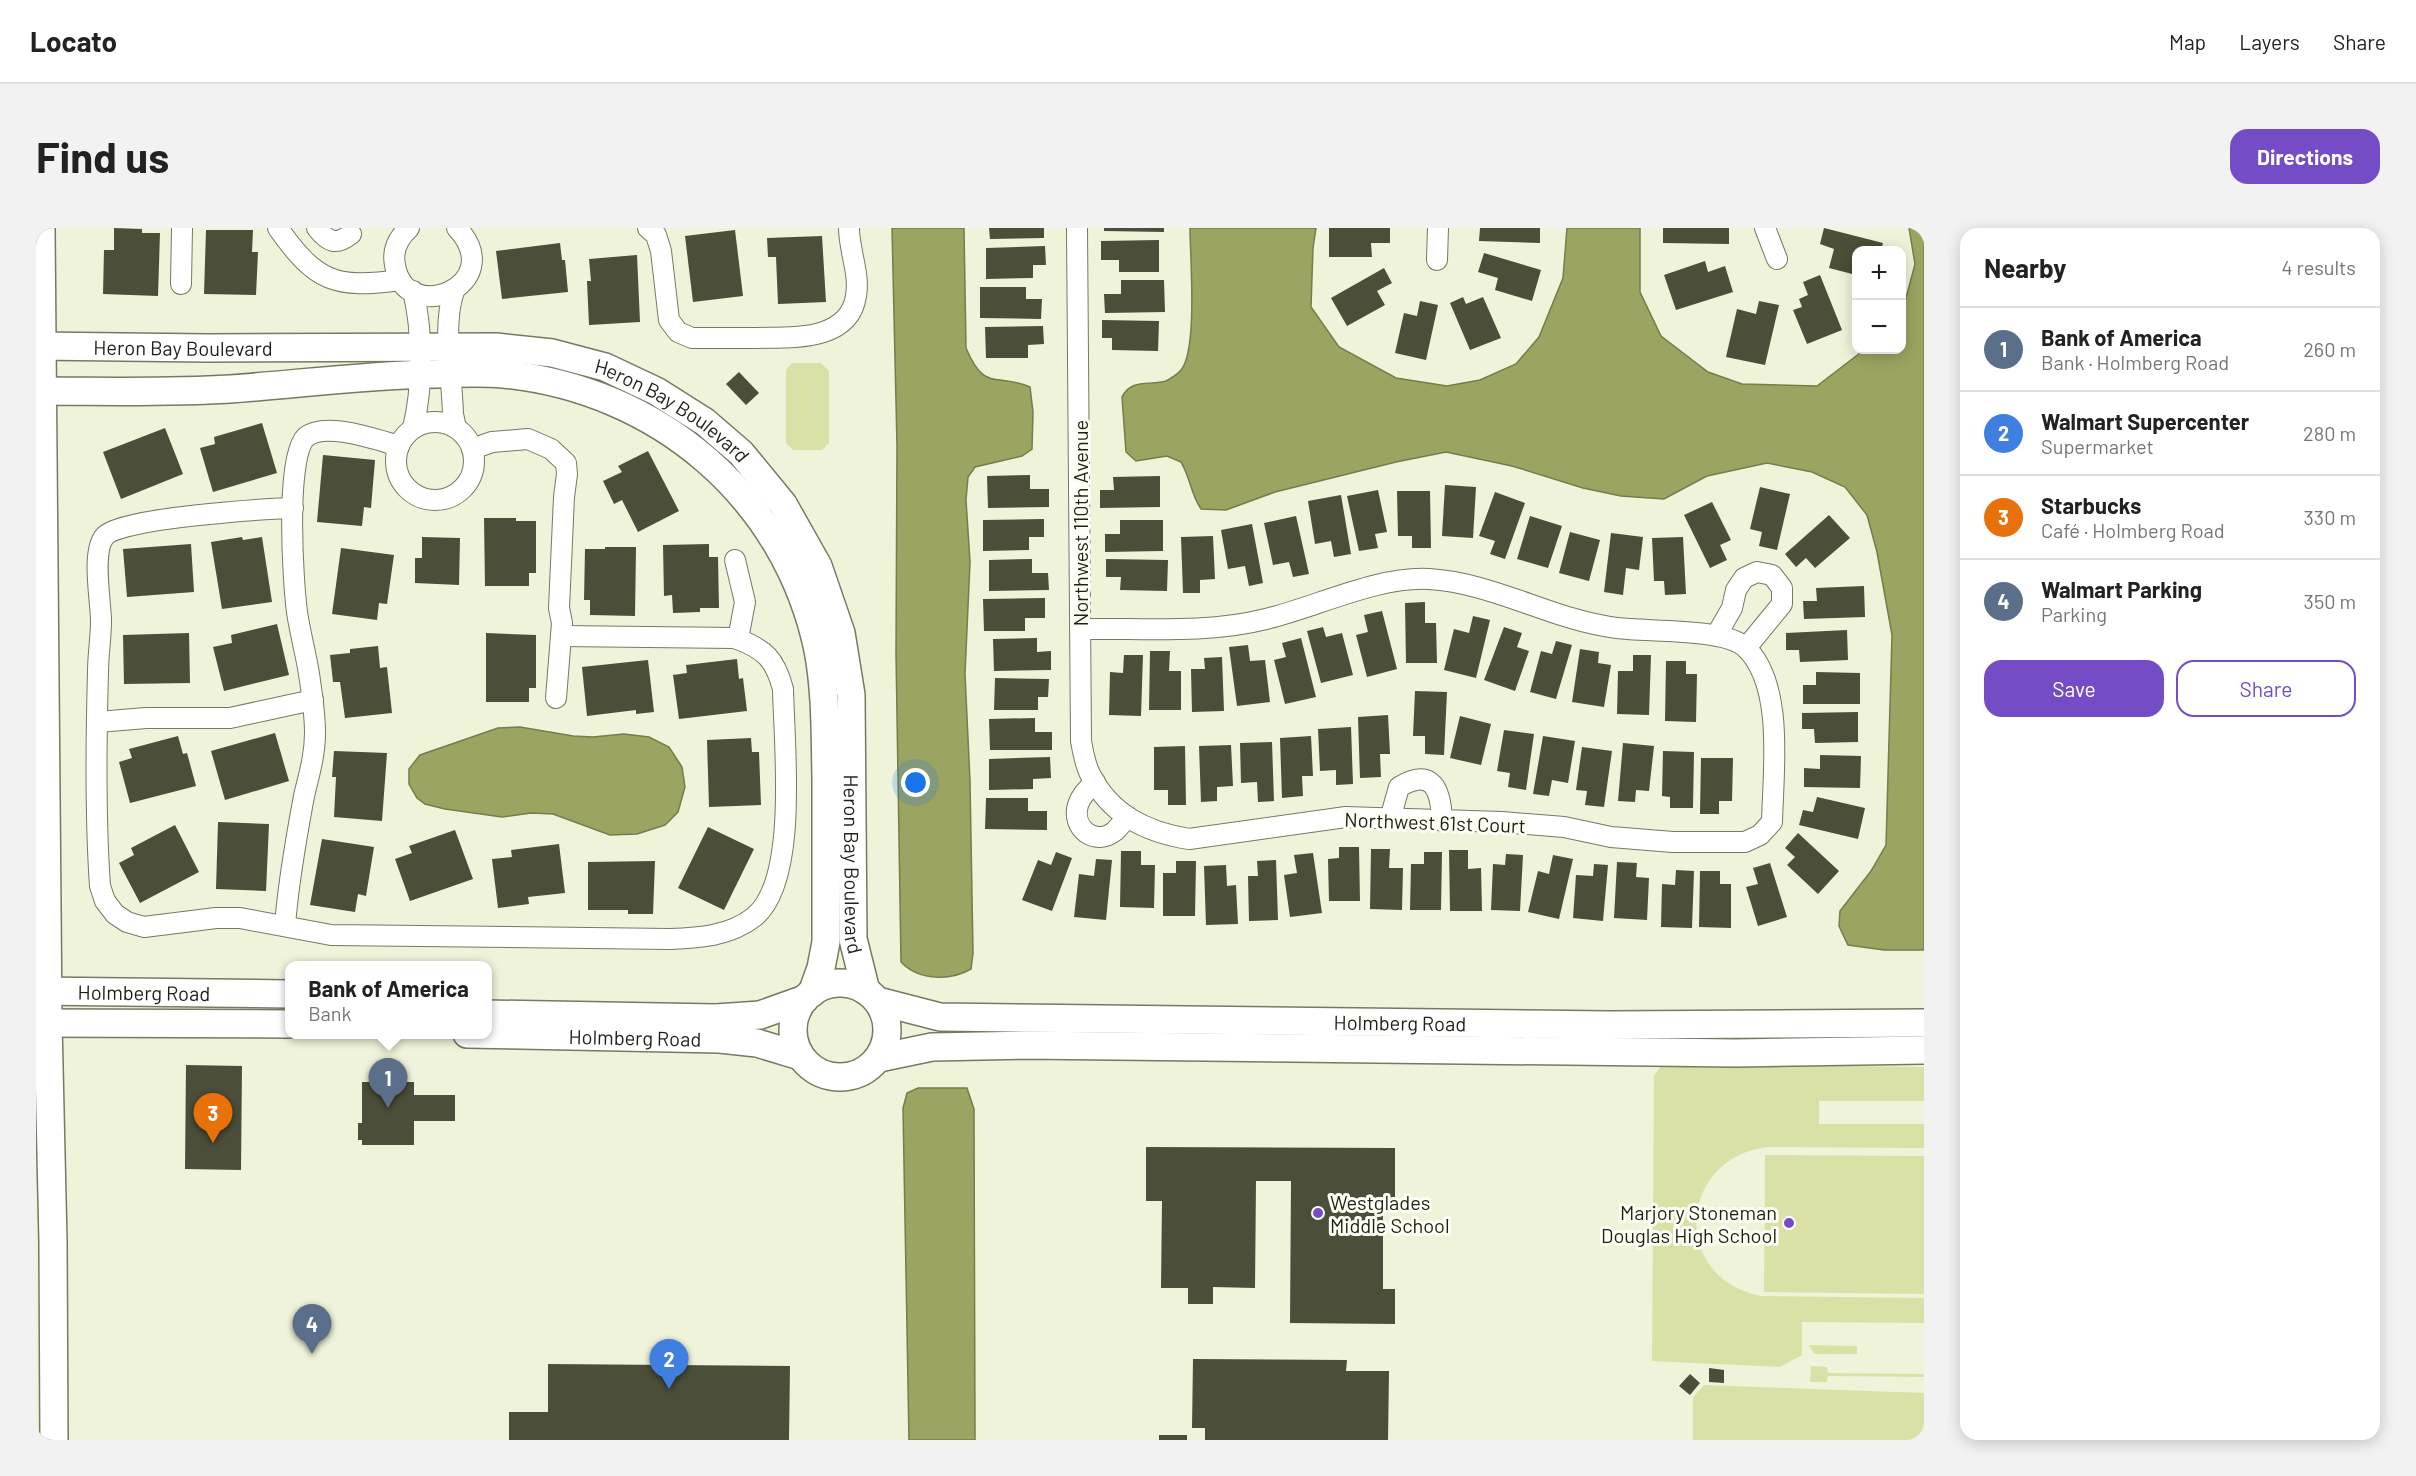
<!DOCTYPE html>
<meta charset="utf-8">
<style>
body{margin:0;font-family:Barlow,sans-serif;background:#f2f2f2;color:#222}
.controls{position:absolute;right:18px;top:18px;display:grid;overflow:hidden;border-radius:12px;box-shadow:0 3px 15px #0003}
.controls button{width:54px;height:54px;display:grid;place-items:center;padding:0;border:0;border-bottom:2px solid #e0e0e0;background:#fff;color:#222;font:30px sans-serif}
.you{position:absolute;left:880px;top:555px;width:21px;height:21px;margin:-15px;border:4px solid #fff;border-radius:50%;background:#1a73e8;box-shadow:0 0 0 9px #1a73e833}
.badge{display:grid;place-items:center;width:39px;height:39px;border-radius:50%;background:#744dc6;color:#fff;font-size:20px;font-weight:700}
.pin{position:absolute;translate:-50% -50px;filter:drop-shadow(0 2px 3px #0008)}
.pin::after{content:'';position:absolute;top:32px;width:21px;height:18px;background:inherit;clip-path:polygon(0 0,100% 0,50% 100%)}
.popup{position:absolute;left:249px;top:733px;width:207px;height:78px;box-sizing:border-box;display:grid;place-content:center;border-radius:12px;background:#fff;filter:drop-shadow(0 2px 4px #0005);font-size:20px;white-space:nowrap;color:#767676}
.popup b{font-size:22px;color:#222}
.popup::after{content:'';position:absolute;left:50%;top:100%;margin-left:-12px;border:12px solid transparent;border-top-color:#fff}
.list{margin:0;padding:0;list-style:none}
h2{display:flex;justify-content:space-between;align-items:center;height:78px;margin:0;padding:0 24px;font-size:26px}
h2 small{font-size:20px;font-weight:400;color:#767676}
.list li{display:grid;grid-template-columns:39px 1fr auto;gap:18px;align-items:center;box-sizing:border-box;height:84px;padding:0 24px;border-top:2px solid #e0e0e0}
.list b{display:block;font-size:22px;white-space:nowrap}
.list p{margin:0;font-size:20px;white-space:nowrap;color:#767676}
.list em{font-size:20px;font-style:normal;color:#767676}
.actions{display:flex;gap:12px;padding:18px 24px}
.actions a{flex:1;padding:14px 0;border:2px solid #744dc6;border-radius:18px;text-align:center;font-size:21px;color:#744dc6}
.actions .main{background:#744dc6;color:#fff}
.map{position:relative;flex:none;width:1888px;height:1212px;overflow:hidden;border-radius:18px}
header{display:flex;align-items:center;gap:36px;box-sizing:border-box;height:84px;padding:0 30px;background:#fff;border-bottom:2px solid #e0e0e0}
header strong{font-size:28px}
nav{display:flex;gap:33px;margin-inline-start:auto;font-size:21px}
.intro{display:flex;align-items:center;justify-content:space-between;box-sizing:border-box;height:144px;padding:0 36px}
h1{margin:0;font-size:42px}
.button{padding:15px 27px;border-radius:18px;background:#744dc6;color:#fff;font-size:21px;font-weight:700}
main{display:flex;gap:36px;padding:0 36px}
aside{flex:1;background:#fff;border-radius:18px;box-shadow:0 3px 15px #0003}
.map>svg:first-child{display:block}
.green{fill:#d9e1a7}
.water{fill:#9ca461;stroke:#767c4a;stroke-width:1.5}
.building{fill:#4b4e38}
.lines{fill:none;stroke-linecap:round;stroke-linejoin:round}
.street-casing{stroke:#767963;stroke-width:22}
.secondary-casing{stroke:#767963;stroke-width:30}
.street{stroke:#fff;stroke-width:20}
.secondary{stroke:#fff;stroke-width:27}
.poi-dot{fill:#744dc6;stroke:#fdfff5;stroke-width:2}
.labels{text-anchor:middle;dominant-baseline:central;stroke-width:6;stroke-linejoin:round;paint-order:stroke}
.street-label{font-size:20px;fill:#1e2016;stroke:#fdfff5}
.poi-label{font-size:20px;fill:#1e2016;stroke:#fdfff5;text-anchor:start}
</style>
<header>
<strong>Locato</strong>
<nav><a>Map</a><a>Layers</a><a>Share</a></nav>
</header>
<div class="intro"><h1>Find us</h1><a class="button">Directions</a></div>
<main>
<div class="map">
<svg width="1888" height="1212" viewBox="0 0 1888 1212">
<rect width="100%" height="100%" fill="#eff3da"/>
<!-- green -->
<g class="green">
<path d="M756,135H785L793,143V215L786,222H757L750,215V142Z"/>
<path d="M1636,835L1888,839V873H1783V896H1888V920L1731,919C1641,931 1635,1051 1725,1068L1888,1070V1095L1766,1094V1127L1744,1139L1616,1133L1618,848L1625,838Z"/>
<path d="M1729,927L1888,928V1066L1728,1064Z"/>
<path d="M1773,1117L1821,1118V1126H1778Z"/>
<path d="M1775,1138L1791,1139L1792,1145L1888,1146V1149L1792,1148L1791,1154H1774Z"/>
<path d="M1668,1157L1888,1165V1212H1657V1169Z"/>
</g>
<!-- water -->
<g class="water">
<path d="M856,0H928L930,120C949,165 959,144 994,159L997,184L996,221L986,228L939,239L932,249L930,272L934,334L929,446L934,553L937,725L935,741C914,753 883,753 865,734L860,425L861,218Z"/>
<path d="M1154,0H1280L1277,20L1275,79L1303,119L1360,150L1411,158L1444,152L1480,136L1503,109L1527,50L1531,0H1604V64L1625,108L1672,144L1706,156L1781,158L1828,122H1866V78L1870,70L1879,36L1873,0H1888V722H1848L1812,717L1803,698L1804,683L1835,643L1850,617L1856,407L1841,324L1831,287L1809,259L1776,244L1731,235L1671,248L1628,271L1585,268L1547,260L1476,238L1410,224L1360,234L1239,264L1190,282L1165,281C1154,264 1155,251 1145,234L1131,228L1100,233L1090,224L1086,169C1095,150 1114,158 1130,153C1134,151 1143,145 1145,142C1162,122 1154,28 1154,0Z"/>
<path d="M484,499L537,508L557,509L588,506L613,509L633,519L646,539L649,559L642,584L629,597L601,606L574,607L517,586L495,585L466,589L409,581L389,576L381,570L373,556V541L384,527L462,500Z"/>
<path d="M882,860H931L938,881L939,1212H873L867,880L871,865Z"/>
</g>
<!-- building -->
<g class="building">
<path d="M78,0L106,1V5H124L122,68L67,66L68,22H78Z"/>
<path d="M953,0H1008V10L954,11Z"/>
<path d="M1068,0H1128V4L1068,3Z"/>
<path d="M1293,0H1354V15H1335L1336,29H1293Z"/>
<path d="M1444,0H1504V15L1443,13Z"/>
<path d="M1627,0H1693V16L1627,15Z"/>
<path d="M1788,0L1847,15L1845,22H1820V47L1793,40L1798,21L1784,16Z"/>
<path d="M170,2H217L216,24H222L220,67L168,66Z"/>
<path d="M699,2L707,68L657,74L649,8Z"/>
<path d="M786,8L790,74L742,76L740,29H732L731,10Z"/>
<path d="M1123,12V44H1083V32H1065V13Z"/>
<path d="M524,15L526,32H529L532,64L466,71L460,23Z"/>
<path d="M1009,18L1010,37H997V50L950,51V20Z"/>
<path d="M1448,25L1505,42L1496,73L1459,62L1462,50L1442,44Z"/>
<path d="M601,27L604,94L553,97L551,53H555L553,31Z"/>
<path d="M1669,33L1672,44L1689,38L1697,64L1640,82L1628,47Z"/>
<path d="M1348,40L1356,55L1341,63L1349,77L1311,98L1295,70Z"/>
<path d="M1784,47L1806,102L1771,116L1757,82L1766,79L1763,71L1772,67L1767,54Z"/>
<path d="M1085,52H1128L1129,84L1069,85L1068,66H1085Z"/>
<path d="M944,59H990V71H1006L1005,91L944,90Z"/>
<path d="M1427,69L1430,76L1447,69L1465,110L1434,122L1414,75Z"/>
<path d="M1384,73L1402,77L1390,132L1359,125L1368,85L1381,88Z"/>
<path d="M1723,73L1743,77L1729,137L1690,129L1701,81L1720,86Z"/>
<path d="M1066,92L1123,93L1122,123L1076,122V110H1066Z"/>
<path d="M1007,98L1008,116L992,117V130H950L949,99Z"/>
<path d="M703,144L723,165L710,177L690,156Z"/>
<path d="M226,195L241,245L177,264L164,220L179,216L178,209Z"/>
<path d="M129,200L147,246L85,271L67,224Z"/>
<path d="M612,223L643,283L602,304L586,272L578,276L567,253L586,244L582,238Z"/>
<path d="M287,227L339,232L335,280L328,279L326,298L281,294Z"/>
<path d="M994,247V261H1013V279L952,280L951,248Z"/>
<path d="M1124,248V279L1064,280V262H1078L1077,249Z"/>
<path d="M1409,257L1440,259L1437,310L1406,308Z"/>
<path d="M1724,259L1754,266L1741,322L1723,318L1726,304L1714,301Z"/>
<path d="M1342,262L1351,304L1339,306L1342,320L1323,323L1311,268Z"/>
<path d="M1361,263H1394L1395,320H1376V308H1362Z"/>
<path d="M1459,264L1489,275L1469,331L1454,326L1459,313L1443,308Z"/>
<path d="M1305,267L1315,326L1298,329L1295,313L1279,316L1272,273Z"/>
<path d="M1676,274L1695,312L1684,317L1691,332L1674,340L1648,287Z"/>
<path d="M1793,287L1814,310L1779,340L1770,330L1760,339L1749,326Z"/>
<path d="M1260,288L1273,346L1257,349L1253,334L1237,337L1228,295Z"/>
<path d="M1494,288L1526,298L1512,340L1481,331Z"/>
<path d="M448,290H480V293H500V345H493V358H449Z"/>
<path d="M1008,291V309H993V322L947,323V292Z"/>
<path d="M1084,292H1127V323L1069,324V306H1084Z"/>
<path d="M1216,296L1227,355L1213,358L1209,338L1192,341L1185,302Z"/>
<path d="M1534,304L1564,312L1553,353L1523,345Z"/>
<path d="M1575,305L1607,309L1603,342L1590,340L1587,367L1568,364Z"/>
<path d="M1177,308L1179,351L1164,352V365H1147L1145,309Z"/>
<path d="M206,309L207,312L226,309L236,374L186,381L175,314Z"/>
<path d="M386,309L424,310L423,357L379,355V330H386Z"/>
<path d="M1647,309L1650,366L1629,367L1628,353H1618L1616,310Z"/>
<path d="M155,316L158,364L91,369L87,321Z"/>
<path d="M673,316V329H682L683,380H664V384L637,385L636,367L628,368L627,317Z"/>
<path d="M569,319H600L599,388L554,387V372H548L549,321H569Z"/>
<path d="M305,320L358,327L351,376L343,375L341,392L296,386Z"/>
<path d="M996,331V345H1012L1013,362L953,363V332Z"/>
<path d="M1070,331L1132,332L1131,363L1084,362L1085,349H1070Z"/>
<path d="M1828,358L1829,389L1768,391L1767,373H1781L1780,360Z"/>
<path d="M1009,370V390H989V403H948L947,371Z"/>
<path d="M1389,374V395H1400L1401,435H1370L1369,375Z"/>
<path d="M1346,383L1361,441L1331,449L1320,407L1332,404L1328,387Z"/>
<path d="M1437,388L1454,392L1440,450L1408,442L1418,401L1433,405Z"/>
<path d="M241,396L253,447L188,463L177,419L196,415L195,407Z"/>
<path d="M1287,399L1290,409L1306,405L1317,447L1285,455L1271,403Z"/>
<path d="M1468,399L1486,405L1481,419L1493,423L1479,463L1448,452Z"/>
<path d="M1811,402L1812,432L1764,434L1763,422H1750V405Z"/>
<path d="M153,405L154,455L88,456L87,407Z"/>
<path d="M450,405L500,407V460H493V474H450Z"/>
<path d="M1001,410V424L1015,423V442L958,443L957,411Z"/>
<path d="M1265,410L1280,469L1249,476L1238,432L1250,429L1246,415Z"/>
<path d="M1520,413L1536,417L1520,471L1494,464L1505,423L1516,426Z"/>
<path d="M1212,417L1214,433L1229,432L1234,474L1201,478L1193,419Z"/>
<path d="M342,418L344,440L351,439L356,485L309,490L304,454H297L294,427L314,425V421Z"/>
<path d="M1544,421L1563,424L1562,435L1575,437L1568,479L1536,474Z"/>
<path d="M1114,423H1134L1133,443H1145V482H1113Z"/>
<path d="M1088,427H1107L1105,488L1073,487L1074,444L1087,445Z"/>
<path d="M1597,427H1615L1613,487L1581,486L1582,443H1597Z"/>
<path d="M1186,429L1188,483L1156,484L1155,441H1169L1168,430Z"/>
<path d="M701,431L703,451L707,450L711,483L643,491L637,447L651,445L650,437Z"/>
<path d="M612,432L618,484L600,486V482L551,488L546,439Z"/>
<path d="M1630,433H1650V446H1661L1660,494L1629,493Z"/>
<path d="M1780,444L1824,445V476H1767V457H1780Z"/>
<path d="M959,450L1013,451L1012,469H1002V482H958Z"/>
<path d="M1379,463L1411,464L1408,527L1389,526V508H1377Z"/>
<path d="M1822,484V514L1779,515L1778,501H1766V485Z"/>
<path d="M1352,487L1354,526H1344L1345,549L1324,550L1322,489Z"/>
<path d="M1424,488L1455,496L1445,537L1414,530Z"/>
<path d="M999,490V504H1016V522H954L953,491Z"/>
<path d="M1315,499L1317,556L1300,557V542L1284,543L1282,501Z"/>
<path d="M1468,502L1498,506L1490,562L1472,559L1474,545L1461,543Z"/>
<path d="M239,505L253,553L189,572L175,523Z"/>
<path d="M142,508L147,526L151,525L160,558L94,575L83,534L96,530L93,521Z"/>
<path d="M1275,508L1277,548H1266L1267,568L1246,570L1244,510Z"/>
<path d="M1507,508L1539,513L1532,555L1516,552L1513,568L1497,566Z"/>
<path d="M715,510L716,524H723L725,577L673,579L671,512Z"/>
<path d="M1236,514L1238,573L1222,574L1221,554L1205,555L1204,515Z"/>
<path d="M1587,515L1618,518L1613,563L1600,562L1599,574L1582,573Z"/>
<path d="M1195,517L1197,558L1181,559V573L1165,574L1163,518Z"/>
<path d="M1149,518L1150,577H1132V562H1118V519Z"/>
<path d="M1546,519L1576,523L1568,579L1549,577L1551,563L1540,562Z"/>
<path d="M298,523L351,525L346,593L298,589L300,549H296Z"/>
<path d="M1627,523L1658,524L1657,580H1634V569L1626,568Z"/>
<path d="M1784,527L1825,528L1824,560L1768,559V540L1784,541Z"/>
<path d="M1014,529L1015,550L997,551V561L953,562V531Z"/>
<path d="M1665,530H1697L1696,573H1683V586H1664Z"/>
<path d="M1781,569L1829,580L1822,611L1763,597L1767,582L1777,584Z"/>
<path d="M950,570H992V583H1011V602L949,601Z"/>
<path d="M182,594L233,596L230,663L180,661Z"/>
<path d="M139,597L163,644L104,675L83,635L98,627L95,620Z"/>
<path d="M672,599L718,621L688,682L642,660Z"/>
<path d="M419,602L437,651L374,673L359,631L376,625L373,618Z"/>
<path d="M1762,605L1803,643L1782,666L1751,637L1759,629L1749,620Z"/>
<path d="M286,611L338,619L330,668L322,666L319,684L274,677Z"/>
<path d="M523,616L529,665L492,669L493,676L462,680L456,631L476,629L475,622Z"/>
<path d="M1303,619H1323L1324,673H1293L1292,631L1303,630Z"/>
<path d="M1335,621H1354L1353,640H1367L1366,682L1334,681Z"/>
<path d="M1413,622H1432V641L1445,640L1446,683H1414Z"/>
<path d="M1085,623H1105V637H1119L1118,680L1084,679Z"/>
<path d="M1020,624L1036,630L1016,683L986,672L1002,632L1015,637Z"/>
<path d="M1388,624H1406L1405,682H1374L1375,636H1388Z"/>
<path d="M1277,625L1286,685L1254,689L1248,647L1261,645L1258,627Z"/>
<path d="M1470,626L1487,627L1484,683L1455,682L1457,636L1469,637Z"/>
<path d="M1517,627L1537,631L1523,691L1492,684L1502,643L1513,646Z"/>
<path d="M1060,631L1076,632L1070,692L1038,689L1043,646L1058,648Z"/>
<path d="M1240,632L1242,692L1213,693L1212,648H1222L1221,633Z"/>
<path d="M619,633L617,686H592V682H552V634Z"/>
<path d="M1140,633H1160L1159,688H1127V645H1140Z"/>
<path d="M1581,634L1601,635L1600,649L1613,650L1611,692L1578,690Z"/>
<path d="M1734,635L1751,689L1722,698L1710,659L1722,656L1717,640Z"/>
<path d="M1558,636L1572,637L1567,693L1537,690L1540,647L1557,648Z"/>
<path d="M1190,637L1191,658L1200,657L1202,696L1170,697L1168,638Z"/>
<path d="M1640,642L1658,643L1656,700L1625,699L1626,656L1639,657Z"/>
<path d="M1664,643H1684V656H1695V700L1663,699Z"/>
<path d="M150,837L206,838L205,942L149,941Z"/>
<path d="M326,854H378V867H419V893H378V917H326V912H322V895H326Z"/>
<path d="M1110,919L1359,920V976H1347V1061H1359V1096L1254,1095L1255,953H1220L1219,1060L1177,1059V1076H1152V1060H1125L1126,973H1110Z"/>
<path d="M1157,1131L1311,1132L1310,1143H1353L1352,1212H1169V1200H1156Z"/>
<path d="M512,1136L754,1138L753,1212H473V1184H512Z"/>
<path d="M1673,1140L1688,1142V1155L1673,1154Z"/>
<path d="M1654,1146L1664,1155L1654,1167L1643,1158Z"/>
<rect x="1123" y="1207" width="28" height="5"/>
</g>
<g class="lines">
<defs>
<g id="street">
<path d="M242,0C280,54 299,61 364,52"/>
<path d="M281,0C292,14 300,18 315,6"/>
<path d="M373,0C362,10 356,22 359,37C369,100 474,57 421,0"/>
<path d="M612,0L620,7L625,23L633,92L642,104L656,110C677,110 699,110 720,110C755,109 813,114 820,68C824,45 813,23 813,0"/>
<path d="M1041,0L1045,513C1047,524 1049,536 1054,546C1074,586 1109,604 1153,611L1310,589L1466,594L1528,599L1575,609L1637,614H1709L1724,607L1736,594C1737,545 1749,456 1709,419C1688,400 1612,404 1581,400C1516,392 1459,355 1393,351C1342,348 1280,379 1230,391C1171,406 1106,400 1045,401"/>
<path d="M1729,0L1741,31"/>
<path d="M1401,32L1402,0"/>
<path d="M145,56L146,0"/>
<path d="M377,63C387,103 387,160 377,200"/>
<path d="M418,63C406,98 416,147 417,186L420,200"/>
<circle cx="399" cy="233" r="39"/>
<path d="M436,221L456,214L492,211L515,221L530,235L531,246L528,269L523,380L526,395L520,470"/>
<path d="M257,280C227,281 84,290 69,308C55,323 65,373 65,393C65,410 62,427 62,444C60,515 59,587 64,658L69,673L79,686L91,694L108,699L180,690H204L295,707L634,711C663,710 694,708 718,689C763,653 748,517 747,461C739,431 729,421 699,410L525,408"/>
<path d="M699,332L709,374L702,411"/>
<path d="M1681,406L1696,380L1700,362L1708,350L1721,344L1736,347L1746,360V376L1710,420"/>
<path d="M62,494L110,490H194L277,472"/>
<path d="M1059,554C1052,561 1045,567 1042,577C1035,600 1059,619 1079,603C1083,599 1087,594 1092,589"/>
<path d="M1354,591L1363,559C1397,539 1405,562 1406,593"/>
<path d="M249,698C252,655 260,611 268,568C273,547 279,527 279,505C279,485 276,466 273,446C270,426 264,405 261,384C257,354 249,228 270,209C289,193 341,212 363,218"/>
</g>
<g id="secondary">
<path d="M5,0L12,795L17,1014L18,1212"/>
<path id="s1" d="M0,118L172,120L460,119L516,125L569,139L620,163L669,194L705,225L747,276L782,338L805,405L815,467L817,711L830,763"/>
<path d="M0,163C65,163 130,165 194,161C263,156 331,147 400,146C422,145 445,144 467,146C622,161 750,269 782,422C790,464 789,507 790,550C790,604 790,659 790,714L785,740L776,765"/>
<circle cx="804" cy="802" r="47"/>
<path id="s2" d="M0,763L253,766"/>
<path id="s3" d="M842,773L904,789L1573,797L1888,795"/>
<path d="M451,786L680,790L724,787L769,771"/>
<path d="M0,795L253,796"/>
<path id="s4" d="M431,806L684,811L721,815L764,828"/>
<path d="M843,830L896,819L989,817L1701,825L1888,822"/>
</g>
</defs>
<!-- street casing -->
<use href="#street" class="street-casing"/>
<!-- secondary casing -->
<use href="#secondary" class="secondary-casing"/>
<!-- street -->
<use href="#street" class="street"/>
<!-- secondary -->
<use href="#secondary" class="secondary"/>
</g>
<!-- markers -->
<g class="poi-dot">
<circle cx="1282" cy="985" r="6"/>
<circle cx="1753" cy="995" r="6"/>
</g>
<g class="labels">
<!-- street labels -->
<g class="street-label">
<text stroke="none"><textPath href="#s1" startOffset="147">Heron Bay Boulevard</textPath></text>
<text stroke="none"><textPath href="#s1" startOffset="651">Heron Bay Boulevard</textPath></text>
<text transform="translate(1044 295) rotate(-90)">Northwest 110th Avenue</text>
<text transform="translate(1399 594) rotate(2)">Northwest 61st Court</text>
<text stroke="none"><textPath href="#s1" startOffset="1173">Heron Bay Boulevard</textPath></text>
<text stroke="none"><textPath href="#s2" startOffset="108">Holmberg Road</textPath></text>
<text stroke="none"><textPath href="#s3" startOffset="524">Holmberg Road</textPath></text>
<text stroke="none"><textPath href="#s4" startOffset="168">Holmberg Road</textPath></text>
</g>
<!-- poi labels -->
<g class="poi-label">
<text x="1294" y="974">Westglades<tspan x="1294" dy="23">Middle School</tspan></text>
<text x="1741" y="984" text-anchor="end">Marjory Stoneman<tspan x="1741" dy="23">Douglas High School</tspan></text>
</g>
</g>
</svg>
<div class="controls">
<button>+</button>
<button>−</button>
</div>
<div class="you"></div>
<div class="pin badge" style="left:352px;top:880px;background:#5c6f8a">1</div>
<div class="popup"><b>Bank of America</b>Bank</div>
<div class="pin badge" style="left:633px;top:1161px;background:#3f7fe0">2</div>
<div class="pin badge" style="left:177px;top:915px;background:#e8710a">3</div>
<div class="pin badge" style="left:276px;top:1126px;background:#5c6f8a">4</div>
</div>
<aside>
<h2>Nearby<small>4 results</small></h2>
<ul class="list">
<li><span class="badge" style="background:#5c6f8a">1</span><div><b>Bank of America</b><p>Bank · Holmberg Road</p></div><em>260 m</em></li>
<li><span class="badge" style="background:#3f7fe0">2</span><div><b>Walmart Supercenter</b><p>Supermarket</p></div><em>280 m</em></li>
<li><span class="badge" style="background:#e8710a">3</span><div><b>Starbucks</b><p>Café · Holmberg Road</p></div><em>330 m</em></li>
<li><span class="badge" style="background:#5c6f8a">4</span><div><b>Walmart Parking</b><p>Parking</p></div><em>350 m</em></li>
</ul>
<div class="actions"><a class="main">Save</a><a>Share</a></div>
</aside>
</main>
